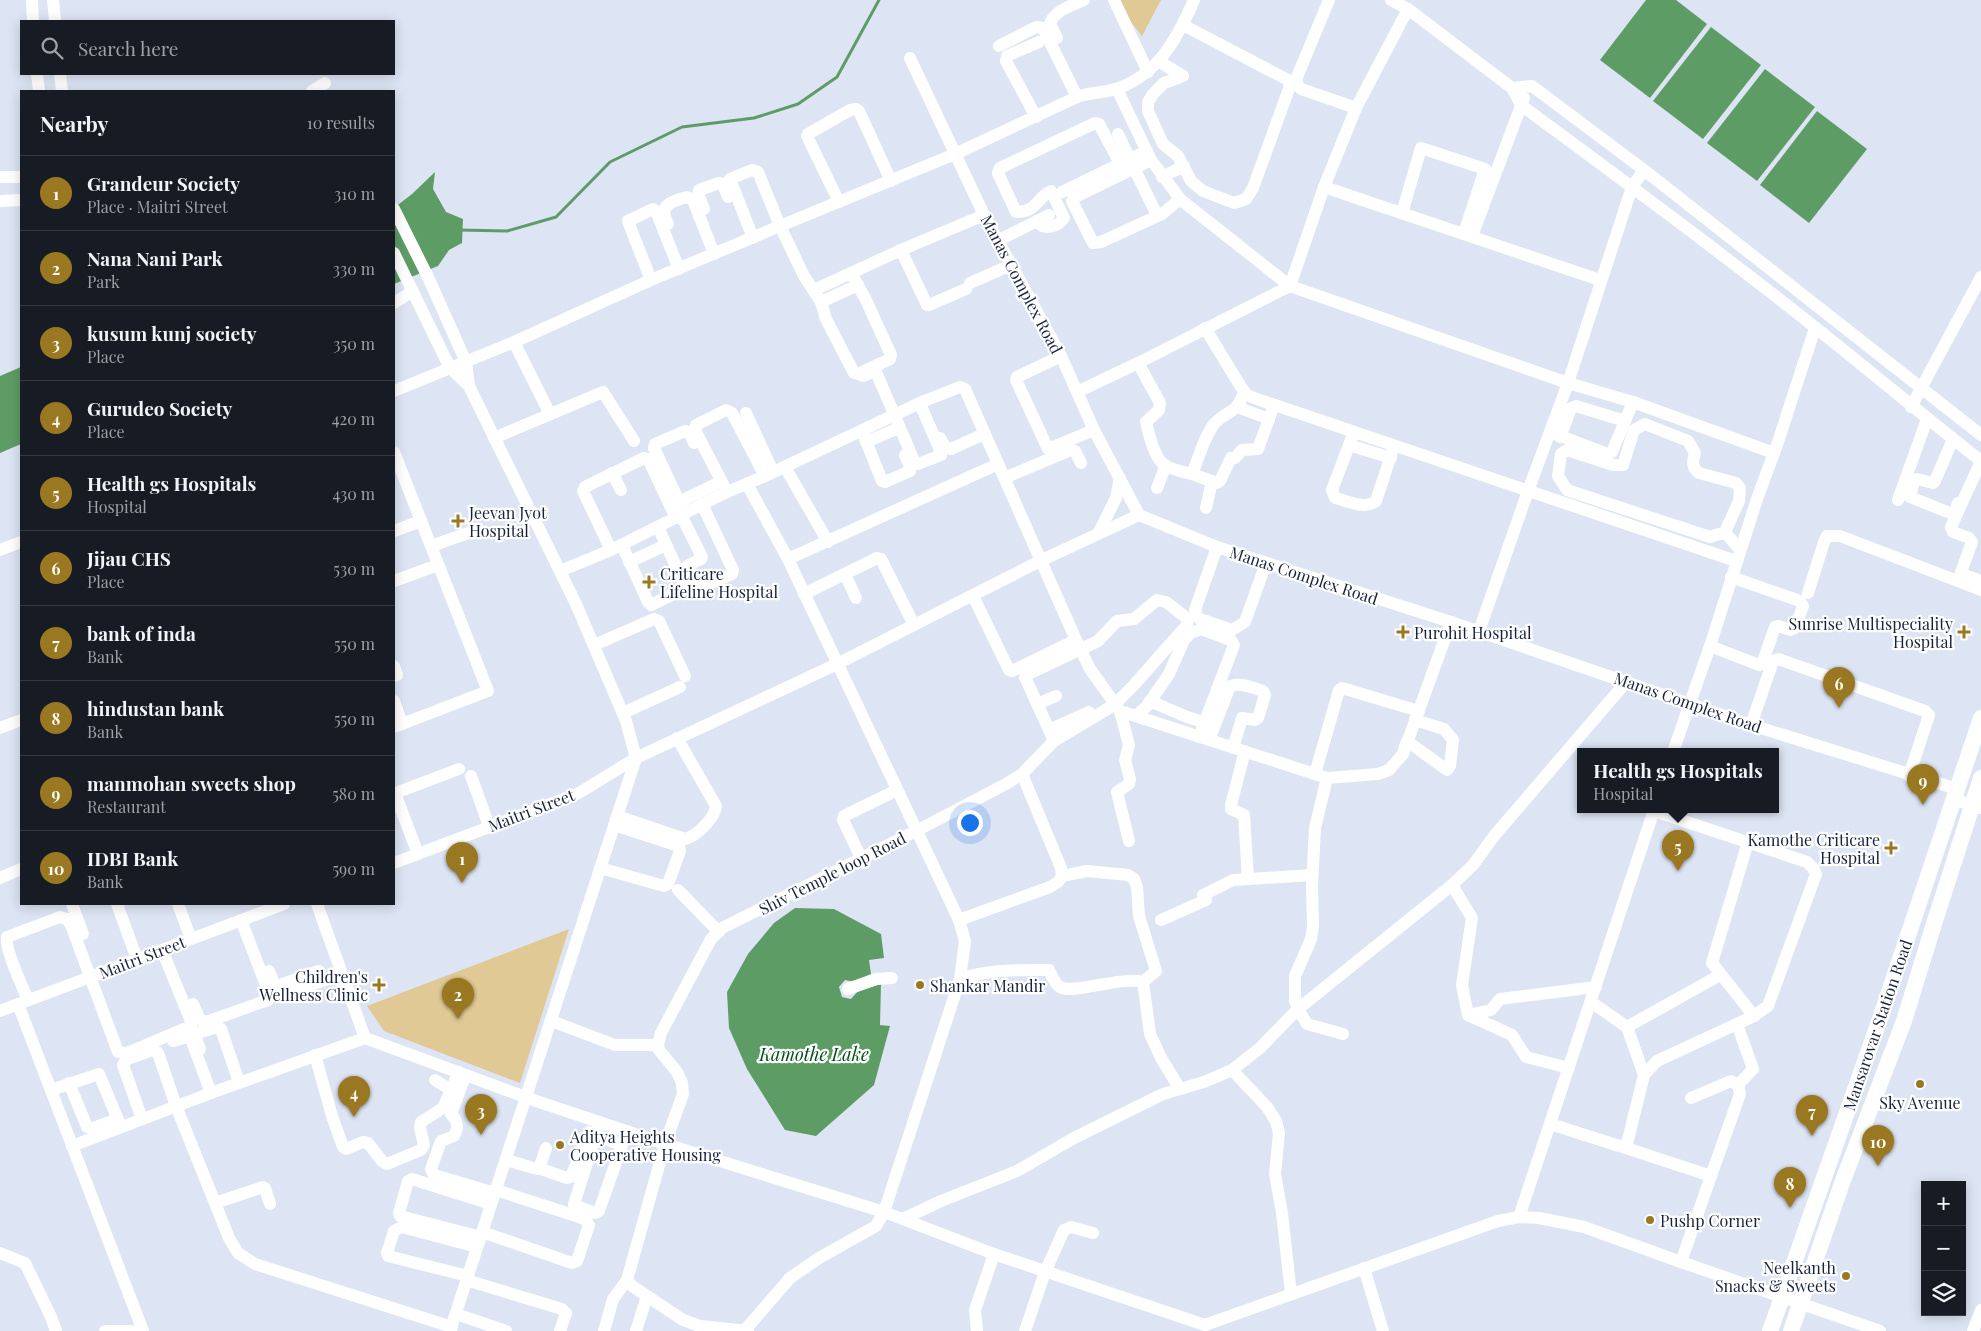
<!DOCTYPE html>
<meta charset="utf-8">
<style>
body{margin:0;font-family:"Playfair Display",serif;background:#242831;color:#f1f3f6}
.controls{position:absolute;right:15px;bottom:15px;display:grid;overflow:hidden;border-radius:0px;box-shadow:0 2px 12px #0003}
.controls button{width:45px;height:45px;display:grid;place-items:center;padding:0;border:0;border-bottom:1px solid #363941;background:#171b24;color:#f1f3f6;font:25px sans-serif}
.you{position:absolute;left:969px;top:822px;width:18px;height:18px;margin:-12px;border:4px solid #fff;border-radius:50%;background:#1a73e8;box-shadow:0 0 0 8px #1a73e833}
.badge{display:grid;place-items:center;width:32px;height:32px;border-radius:50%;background:#997821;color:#fff;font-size:16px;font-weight:700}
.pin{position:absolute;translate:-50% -41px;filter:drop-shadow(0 1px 2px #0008)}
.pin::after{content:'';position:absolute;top:26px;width:18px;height:15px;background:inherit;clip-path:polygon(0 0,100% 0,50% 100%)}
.popup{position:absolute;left:1577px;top:748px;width:202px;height:65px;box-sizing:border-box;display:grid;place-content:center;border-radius:0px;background:#171b24;filter:drop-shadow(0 1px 4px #0005);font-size:16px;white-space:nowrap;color:#9ea1a6}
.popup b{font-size:19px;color:#f1f3f6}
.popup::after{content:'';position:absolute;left:50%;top:100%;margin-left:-10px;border:10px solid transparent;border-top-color:#171b24}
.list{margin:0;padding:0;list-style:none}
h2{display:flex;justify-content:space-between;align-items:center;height:65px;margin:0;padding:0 20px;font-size:21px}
h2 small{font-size:16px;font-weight:400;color:#9ea1a6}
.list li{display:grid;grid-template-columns:32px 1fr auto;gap:15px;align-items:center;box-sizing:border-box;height:75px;padding:0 20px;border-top:1px solid #363941}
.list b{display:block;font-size:19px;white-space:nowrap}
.list p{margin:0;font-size:16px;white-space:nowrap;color:#9ea1a6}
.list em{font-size:16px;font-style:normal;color:#9ea1a6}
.icon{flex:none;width:28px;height:28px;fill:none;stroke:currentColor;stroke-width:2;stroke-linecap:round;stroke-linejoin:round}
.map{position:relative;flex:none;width:1981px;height:1331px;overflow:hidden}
.search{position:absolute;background:#171b24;box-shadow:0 2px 12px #0003;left:20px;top:20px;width:375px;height:55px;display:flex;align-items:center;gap:12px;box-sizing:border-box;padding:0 18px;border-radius:0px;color:#9ea1a6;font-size:19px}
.panel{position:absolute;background:#171b24;box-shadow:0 2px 12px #0003;left:20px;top:90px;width:375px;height:815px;border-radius:0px}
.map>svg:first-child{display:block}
.green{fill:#e0c994}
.water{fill:#5e9c66}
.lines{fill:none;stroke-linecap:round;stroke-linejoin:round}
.stream{stroke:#5e9c66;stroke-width:3}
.minor{stroke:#fff;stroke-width:12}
.major{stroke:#fff;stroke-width:16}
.poi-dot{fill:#997821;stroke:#fff;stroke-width:2}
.labels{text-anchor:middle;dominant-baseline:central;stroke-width:4.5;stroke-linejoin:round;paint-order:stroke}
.street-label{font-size:16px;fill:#16213c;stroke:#fff}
.poi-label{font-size:16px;fill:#16213c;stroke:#fff;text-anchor:start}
.water-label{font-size:18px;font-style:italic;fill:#034d18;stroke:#fff}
</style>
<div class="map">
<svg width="1981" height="1331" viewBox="0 0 1981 1331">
<rect width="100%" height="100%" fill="#dde4f3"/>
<!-- green -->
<g class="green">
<path d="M1113,0H1161L1142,36Z"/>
<path d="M569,929L520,1083L384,1031L367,1006Z"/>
</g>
<!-- water -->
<g class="water">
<path d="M1646,0H1676L1707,24L1650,98L1600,60Z"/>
<path d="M1711,27L1761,65L1703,139L1653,101Z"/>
<path d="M1765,69L1815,107L1757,181L1707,143Z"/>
<path d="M1817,111L1867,149L1809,223L1760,185Z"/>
<path d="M435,172L433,189L446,212L463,219L462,243L449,250L438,266L394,284V208L412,194Z"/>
<path d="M21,367V444L0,453V376Z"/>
<path d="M795,908L834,909L881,934L884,958L869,960L871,974L855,982L845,980L839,987L842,997L851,999L858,991L881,984L880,1025L890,1026L874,1085L816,1136L785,1130L747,1069L729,1028L727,992L748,954L774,923Z"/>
</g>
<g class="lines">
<!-- stream -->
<path class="stream" d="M459,230L507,231L556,217L610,162L682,127L754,118L798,104L837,77L879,0"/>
<!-- minor -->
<g class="minor">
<path d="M32,0L33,21"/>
<path d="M53,0L55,21"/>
<path d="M1114,0L1148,72"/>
<path d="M1329,0L1297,77V85L1301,89L1356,108"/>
<path d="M1391,0L1408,9L1512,88L1521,105C1620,178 1719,251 1816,328C1871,372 1925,417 1981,461L1951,527L1953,532L1969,538L1972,542L1961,572L1964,575L1981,581"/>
<path d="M1057,38L1050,24C1054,10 1072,6 1084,0"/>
<path d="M999,46L1036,27L1043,28L1077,97"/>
<path d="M910,58L984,215L1061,356L1094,430L1139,515L1217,547L1451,622L1751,725L1957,789"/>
<path d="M1160,62L1183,76"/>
<path d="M37,74L39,91"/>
<path d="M60,74L62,91"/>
<path d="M1180,74L1178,78L1164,83L1153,94L1148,102V111L1163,144L1178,156L1191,181L1203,191L1234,203L1246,199L1253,188L1290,86L1288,80L1183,25"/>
<path d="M1512,88L1532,86L1644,170L1981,435"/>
<path d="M1117,89L1151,160L1181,200L1290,286L1568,383L1633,402L1774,453"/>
<path d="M312,91L325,83"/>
<path d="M1036,117L1006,61L1007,56L1039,42"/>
<path d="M1118,134L1130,159"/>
<path d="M1151,160L1075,197L1072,201L1093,243L1101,242L1162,214L1180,199"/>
<path d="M1134,168L1157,215"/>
<path d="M0,177H21"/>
<path d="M1162,177L1184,166"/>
<path d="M1324,187L1600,280"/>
<path d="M1062,192L1147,151"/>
<path d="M0,201L21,200"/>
<path d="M839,202L807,136L808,134L850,110L856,109L859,111L891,181"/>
<path d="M394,209L428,277L466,362L469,386L576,604L626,721L636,758L450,1331"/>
<path d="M704,209L698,194L699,190L719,183L723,184L728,197"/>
<path d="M1402,213L1421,148L1485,169L1464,233"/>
<path d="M1037,221C1043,231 1058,227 1064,218L1051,191C1036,198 1037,212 1016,212L998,173L1000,168L1095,123L1099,124L1117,158"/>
<path d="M668,224C658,205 670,202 687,197L693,200L714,254"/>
<path d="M1472,236L1524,98"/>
<path d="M753,238L730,179L752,170L758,172L780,226L804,276L821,302L826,319L854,373L858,374L890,359L891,355L866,300L851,273"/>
<path d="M999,240L1049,215"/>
<path d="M901,250L927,305H929L966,289"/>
<path d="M394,253L450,368L469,386"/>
<path d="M651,280L629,224L628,221L653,209L656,211L679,269"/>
<path d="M970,283L1011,265"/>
<path d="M814,290L901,250L984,215"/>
<path d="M821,302L858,285"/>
<path d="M394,303L413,291"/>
<path d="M1205,328L1241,387L1247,395L1254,398L1736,561"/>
<path d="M514,342L550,414"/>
<path d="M1061,356L1017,377L1016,380L1048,449L1094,430"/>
<path d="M1138,363L1160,403L1159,410L1146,422C1149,434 1153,454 1162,463C1168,469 1183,472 1192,474C1199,458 1204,436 1215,423C1228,409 1236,416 1244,392"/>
<path d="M863,376L873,372H876L915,463L918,464L941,455V452L920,404"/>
<path d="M394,391L514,342L651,280L780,226L955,154L1077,97C1090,92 1105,93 1119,88C1159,73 1178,37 1194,0"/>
<path d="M1077,392L1138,363L1290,286L1324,187L1356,108L1408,9"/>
<path d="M1237,407L1269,419"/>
<path d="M1911,407L1981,277"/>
<path d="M746,413L773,472"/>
<path d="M862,431L882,481L885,482L910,471V467L905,455"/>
<path d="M1354,432L1332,490L1335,498C1348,501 1365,510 1376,501L1394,446"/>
<path d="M1550,432L1608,454L1612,452L1633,402"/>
<path d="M1560,437L1571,408L1576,406L1625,421"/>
<path d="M494,438L603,392L634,441"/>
<path d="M940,438L945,447L951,449L984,434"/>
<path d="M1953,439L1935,481L1933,483L1917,479L1914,481L1910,497L1950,513L1955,511L1958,503"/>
<path d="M866,442L894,430"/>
<path d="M1349,445L1391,458"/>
<path d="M394,452L488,691L394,727"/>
<path d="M785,467L828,542"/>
<path d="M612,473L621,490"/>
<path d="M1192,474L1217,483L1220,481L1231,458H1235L1242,450L1258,449L1274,405"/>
<path d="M1004,478L1071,450L1075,451L1081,463"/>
<path d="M1157,488L1166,465"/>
<path d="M727,492L695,430L696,425L726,410L732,413L765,476"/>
<path d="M1898,500L1927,419"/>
<path d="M679,502L714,485"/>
<path d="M1206,508L1212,481"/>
<path d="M685,514L654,448L655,444L685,431L689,432L694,443"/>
<path d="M681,515L702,557L701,559L687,566L696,585L701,587L732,574L733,570L702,504"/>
<path d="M394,531L421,521"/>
<path d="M1725,532L1710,537L1567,490L1558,476L1561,454L1567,450L1613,465H1623L1634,430L1645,424L1688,441L1695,453C1692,462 1692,468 1699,473L1736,483L1740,488L1739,501L1725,532L1740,550"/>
<path d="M1098,534L1116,498L1120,478"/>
<path d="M622,545L648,602L651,605L684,589L685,586L658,527"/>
<path d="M431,546L477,530"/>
<path d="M1217,547L1195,610L1197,616L1200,619L1232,630L1245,622L1266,563"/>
<path d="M0,550L21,542"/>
<path d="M611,550L583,491L585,487L644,458L648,459L676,518"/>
<path d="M788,559L998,464"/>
<path d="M629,562L666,545"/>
<path d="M560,571L611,550L727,492L765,476L924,401L960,387L965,389L1076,640L1090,669L1120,711L1327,778L1378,774L1389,770L1403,754L1451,622"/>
<path d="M845,574L856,598"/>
<path d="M394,581L438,565"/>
<path d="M1808,593L1824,542L1827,536H1840L1981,590"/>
<path d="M804,594L877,558L881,559L914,625"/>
<path d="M973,596L1009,670L1012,671L1076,640"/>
<path d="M1479,631L1528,491L1568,383L1632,187L1644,170"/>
<path d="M594,645L654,619L659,621L685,676"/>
<path d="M1710,646L1759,665L1762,664L1775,627L1778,626L1791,630L1795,628L1803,606L1800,601L1731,577"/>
<path d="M394,666L397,675L394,676"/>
<path d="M394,701L402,724"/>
<path d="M1150,701L1187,717L1203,722"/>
<path d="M1037,704L1056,696"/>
<path d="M1120,711L1129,745L1125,760L1130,779L1129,784L1117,792L1129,841"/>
<path d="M623,713L680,687"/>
<path d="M1136,716L1147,706L1169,674L1184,640L1191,633L1201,629L1231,640L1234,645L1199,737"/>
<path d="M1751,725L1773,661L1778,659L1925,711L1929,715L1909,776"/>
<path d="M0,728L21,720"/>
<path d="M1049,730L1089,712"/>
<path d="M1209,740L1230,686C1240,682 1253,688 1263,691L1265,695L1258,718L1255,720L1242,718L1233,748"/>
<path d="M1404,749L1407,741L1447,770L1450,766L1453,740L1444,729L1415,720"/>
<path d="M1245,751L1231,805V809L1244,815L1248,879"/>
<path d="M1673,752L1710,646L1757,499L1778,442L1815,328"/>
<path d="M1315,774L1339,690L1342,688L1419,711"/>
<path d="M471,776L489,826"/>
<path d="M1953,799L1981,808"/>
<path d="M1654,811L1807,862L1813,868L1816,874L1768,1006L1754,1016L1657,1061L1644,1075L1626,1148L1711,1176L1681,1262"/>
<path d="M617,816L685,839C697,836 715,818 716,806L677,738"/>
<path d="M1748,842L1712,963L1754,1016"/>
<path d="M418,854L396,796L398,792L459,769"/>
<path d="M861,858L843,820L844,816L897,790"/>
<path d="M394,863L579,793L636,758L837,664L1042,560L1139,515"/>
<path d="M600,868L664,886L668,884L680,851L679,846L614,825"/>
<path d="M1062,876L1087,871L1128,875L1134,879L1137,887L1139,916L1156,971L1143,982"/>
<path d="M0,878L21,869"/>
<path d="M1452,885L1472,918L1462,985L1468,1015L1512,1035L1526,1057L1569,1068"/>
<path d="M678,890L719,932"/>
<path d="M72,904L83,934"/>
<path d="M117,904L137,959"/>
<path d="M178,904L191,939"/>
<path d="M317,904L365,1038"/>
<path d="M959,920L1050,887L1058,882L1062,876L1061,868L1022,774"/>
<path d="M1161,920L1206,900L1203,895L1233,880L1312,875"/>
<path d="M269,971L274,984L277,986L319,971"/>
<path d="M960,979C989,969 1019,970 1049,970C1052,976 1055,984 1060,987C1073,995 1120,976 1143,982L1150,1034L1161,1058L1180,1089"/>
<path d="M848,989L876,979L892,978"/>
<path d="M285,994L342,974"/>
<path d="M28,1000C23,988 4,947 7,937L60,917L67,919L71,925L118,1052L127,1053L191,1026V1021L162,950"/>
<path d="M1591,1002L1627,1027L1720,975"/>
<path d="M18,1004L143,1331"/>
<path d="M193,1004L200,1020L206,1022L268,1000L269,993L241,920"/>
<path d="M0,1011L284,904"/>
<path d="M1468,1015L1491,1010L1500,999L1596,987"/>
<path d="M551,1021L615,1045H658"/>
<path d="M1737,1024L1753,1069L1738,1085"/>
<path d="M1627,1027L1644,1075"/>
<path d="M1343,1034L1307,1024L1298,1009L1452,885L1473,865L1494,836L1627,681"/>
<path d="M173,1041L188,1037L191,1039L211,1093"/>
<path d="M200,1049L196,1039L197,1033L218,1027L221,1029L239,1082"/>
<path d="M315,1055L332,1116L343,1147L346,1149L363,1142L368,1143L382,1161L387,1164L421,1150L424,1145L420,1128L421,1122L443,1108L459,1072"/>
<path d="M1232,1070L1267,1107L1276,1121L1279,1133L1275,1174L1282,1213L1291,1294"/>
<path d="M435,1080L451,1090"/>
<path d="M463,1082L451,1114C458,1121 459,1127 454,1136L441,1141L431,1169L434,1175L495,1193"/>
<path d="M69,1083L87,1127L93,1128L117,1119"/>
<path d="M51,1090L99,1074L121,1127"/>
<path d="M1691,1098L1731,1081L1738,1085L1740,1094L1711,1176"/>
<path d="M142,1119L123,1065L127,1059L153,1050L158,1053L176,1106L229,1238L238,1253L255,1264L452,1327"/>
<path d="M600,1122L574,1204L576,1206L595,1213L599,1211L627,1131"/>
<path d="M1550,1124L1626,1148"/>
<path d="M595,1135L622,1145"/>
<path d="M72,1146L211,1093L365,1038L539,1102L665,1144L884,1212L994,1254L1205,1325L1498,1221L1519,1217L1539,1218L1584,1227L1681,1262L1880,1331"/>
<path d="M546,1148L540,1166L541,1169L567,1178L571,1177L589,1132"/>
<path d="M506,1160L537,1169"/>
<path d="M215,1203L263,1187L265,1188L270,1204"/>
<path d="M1519,1217L1654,810"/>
<path d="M903,1219L941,1201L1017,1171L1074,1138L1163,1094L1204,1082L1232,1070L1260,1048L1298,1009L1295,1001V976L1311,939L1313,927L1312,887L1315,828L1327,778"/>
<path d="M482,1232L572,1263L577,1261L589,1225L585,1219L496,1190"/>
<path d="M481,1237L400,1216L399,1213L408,1181L412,1179L491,1204"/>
<path d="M0,1253L25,1263L51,1317L56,1331"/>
<path d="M1364,1268L1383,1331"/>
<path d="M468,1276L388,1256L387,1253L394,1231L402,1227L477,1247"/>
<path d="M466,1280L562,1309L566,1313L560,1331"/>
<path d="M456,1314L506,1331"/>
<path d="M745,1330L790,1278L819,1258L876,1226L884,1212L960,979L965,941L959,920L788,559L747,484"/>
<path d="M105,1331H132"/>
<path d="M604,1331L613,1299L627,1280"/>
<path d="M636,1331L647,1296"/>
<path d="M748,1331L700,1326L683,1320L632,1286L627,1280L665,1144L683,1094L682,1083L677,1072L659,1050L658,1045L661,1033L711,939L722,928L916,831L1006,784L1022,774L1054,741L1114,705L1134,685L1187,625L1188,619L1166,602L1157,600L1134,619L1117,621L1098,641L1026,675L1025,677L1054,741"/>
<path d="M977,1331L975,1310L994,1254"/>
<path d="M1025,1331L1045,1272L1064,1230L1071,1227L1093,1233"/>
<path d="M1973,1331L1981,1310"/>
</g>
<!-- major -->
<g class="major">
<path d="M1770,1331L1882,1013L1981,718"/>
<path d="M1791,1331L1842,1183L1904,1021L1933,927L1981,778"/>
</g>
</g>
<!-- markers -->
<g class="poi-dot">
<path d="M455.5 513.5h5v5h5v5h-5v5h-5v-5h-5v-5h5z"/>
<path d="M646.5 574.5h5v5h5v5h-5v5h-5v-5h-5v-5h5z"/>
<path d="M1400.5 624.5h5v5h5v5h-5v5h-5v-5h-5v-5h5z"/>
<path d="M1961.5 624.5h5v5h5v5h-5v5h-5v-5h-5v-5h5z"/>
<path d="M1888.5 840.5h5v5h5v5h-5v5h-5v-5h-5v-5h5z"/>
<path d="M376.5 977.5h5v5h5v5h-5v5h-5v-5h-5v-5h5z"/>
<circle cx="920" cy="985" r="5"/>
<circle cx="1920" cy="1084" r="5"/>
<circle cx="560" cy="1145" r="5"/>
<circle cx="1650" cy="1220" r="5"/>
<circle cx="1846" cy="1276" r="5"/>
</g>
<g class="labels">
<!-- street labels -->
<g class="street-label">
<text transform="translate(1022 284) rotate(62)">Manas Complex Road</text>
<text transform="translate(1304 575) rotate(18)">Manas Complex Road</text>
<text transform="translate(1688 702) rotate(19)">Manas Complex Road</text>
<text transform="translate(531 810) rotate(-21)">Maitri Street</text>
<text transform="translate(832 873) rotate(-27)">Shiv Temple loop Road</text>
<text transform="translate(142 957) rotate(-21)">Maitri Street</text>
<text transform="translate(1877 1025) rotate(-71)">Mansarovar Station Road</text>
</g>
<!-- poi labels -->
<g class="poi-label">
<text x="469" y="512">Jeevan Jyot<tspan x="469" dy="18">Hospital</tspan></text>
<text x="660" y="573">Criticare<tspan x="660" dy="18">Lifeline Hospital</tspan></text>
<text x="1953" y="623" text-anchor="end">Sunrise Multispeciality<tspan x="1953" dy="18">Hospital</tspan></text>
<text x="1414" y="632">Purohit Hospital</text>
<text x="1880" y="839" text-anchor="end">Kamothe Criticare<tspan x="1880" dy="18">Hospital</tspan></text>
<text x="368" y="976" text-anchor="end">Children's<tspan x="368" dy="18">Wellness Clinic</tspan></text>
<text x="930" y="985">Shankar Mandir</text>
<text x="1920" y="1102" text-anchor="middle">Sky Avenue</text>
<text x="570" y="1136">Aditya Heights<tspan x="570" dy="18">Cooperative Housing</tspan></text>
<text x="1660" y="1220">Pushp Corner</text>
<text x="1836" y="1267" text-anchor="end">Neelkanth<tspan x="1836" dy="18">Snacks &amp; Sweets</tspan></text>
</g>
<!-- water labels -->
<g class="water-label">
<text x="814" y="1054">Kamothe Lake</text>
</g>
</g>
</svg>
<div class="controls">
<button>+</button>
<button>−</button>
<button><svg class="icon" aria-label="layers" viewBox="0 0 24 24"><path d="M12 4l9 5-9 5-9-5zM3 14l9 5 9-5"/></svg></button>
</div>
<div class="you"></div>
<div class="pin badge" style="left:462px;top:883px">1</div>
<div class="pin badge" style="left:458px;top:1019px">2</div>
<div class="pin badge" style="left:481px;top:1135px">3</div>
<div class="pin badge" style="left:354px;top:1117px">4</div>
<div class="pin badge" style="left:1678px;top:871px">5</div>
<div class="popup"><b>Health gs Hospitals</b>Hospital</div>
<div class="pin badge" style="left:1839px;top:708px">6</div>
<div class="pin badge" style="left:1812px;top:1136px">7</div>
<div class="pin badge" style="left:1790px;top:1208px">8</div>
<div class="pin badge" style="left:1923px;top:805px">9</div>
<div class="pin badge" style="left:1878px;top:1166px">10</div>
<div class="search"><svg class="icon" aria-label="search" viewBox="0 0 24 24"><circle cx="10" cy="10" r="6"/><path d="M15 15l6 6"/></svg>Search here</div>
<section class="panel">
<h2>Nearby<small>10 results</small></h2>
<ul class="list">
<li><span class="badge">1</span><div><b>Grandeur Society</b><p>Place · Maitri Street</p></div><em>310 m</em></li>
<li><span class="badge">2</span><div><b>Nana Nani Park</b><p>Park</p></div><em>330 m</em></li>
<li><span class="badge">3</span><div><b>kusum kunj society</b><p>Place</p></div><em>350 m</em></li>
<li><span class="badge">4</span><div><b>Gurudeo Society</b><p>Place</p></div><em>420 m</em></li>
<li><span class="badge">5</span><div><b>Health gs Hospitals</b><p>Hospital</p></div><em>430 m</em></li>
<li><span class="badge">6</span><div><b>Jijau CHS</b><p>Place</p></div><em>530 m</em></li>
<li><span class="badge">7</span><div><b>bank of inda</b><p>Bank</p></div><em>550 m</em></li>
<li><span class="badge">8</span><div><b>hindustan bank</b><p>Bank</p></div><em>550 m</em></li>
<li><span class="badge">9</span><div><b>manmohan sweets shop</b><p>Restaurant</p></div><em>580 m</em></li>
<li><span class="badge">10</span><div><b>IDBI Bank</b><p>Bank</p></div><em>590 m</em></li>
</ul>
</section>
</div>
